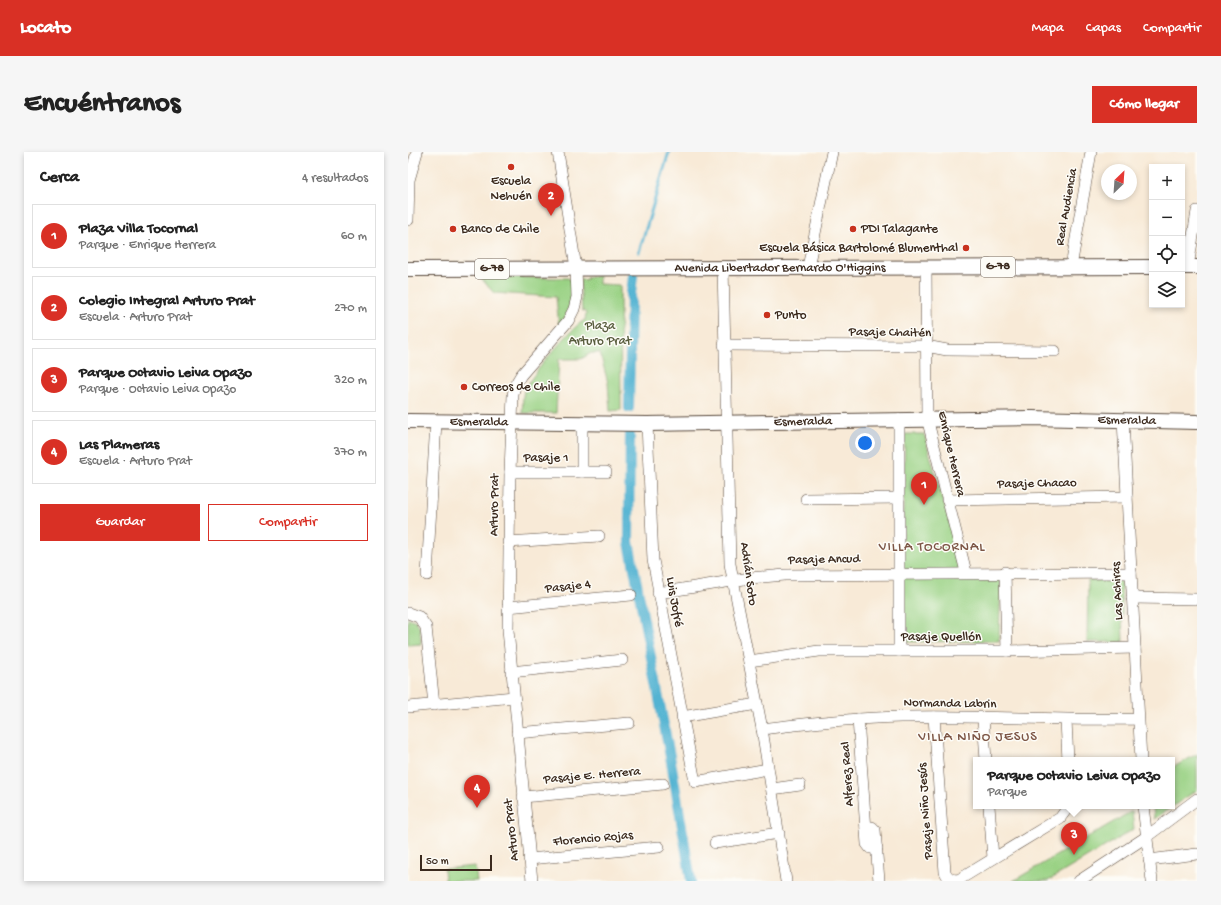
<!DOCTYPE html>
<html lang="es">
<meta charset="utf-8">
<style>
body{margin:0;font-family:"Gochi Hand",sans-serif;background:#f6f6f6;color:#222}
.controls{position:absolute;right:12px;top:12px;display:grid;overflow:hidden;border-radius:0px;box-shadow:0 2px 6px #0003}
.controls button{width:36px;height:36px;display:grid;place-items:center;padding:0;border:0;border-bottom:1px solid #e0e0e0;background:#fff;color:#222;font:20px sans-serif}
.compass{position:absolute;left:693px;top:12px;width:36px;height:36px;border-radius:50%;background:#fff;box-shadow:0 2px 6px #0003;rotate:25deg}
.scale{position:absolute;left:12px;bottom:10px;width:72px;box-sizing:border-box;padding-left:4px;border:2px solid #3b2a1e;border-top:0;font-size:11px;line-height:14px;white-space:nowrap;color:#3b2a1e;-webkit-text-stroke:3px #fdfcf7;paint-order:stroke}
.you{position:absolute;left:457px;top:291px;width:14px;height:14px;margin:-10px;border:3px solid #fff;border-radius:50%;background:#1a73e8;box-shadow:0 0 0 6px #1a73e833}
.badge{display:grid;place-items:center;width:26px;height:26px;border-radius:50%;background:#d93025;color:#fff;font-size:13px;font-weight:700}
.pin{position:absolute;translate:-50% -33px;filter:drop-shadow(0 1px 2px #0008)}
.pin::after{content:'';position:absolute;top:21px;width:14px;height:12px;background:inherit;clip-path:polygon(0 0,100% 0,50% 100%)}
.popup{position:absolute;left:565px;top:605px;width:202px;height:52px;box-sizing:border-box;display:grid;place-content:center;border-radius:0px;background:#fff;filter:drop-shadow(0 1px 3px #0005);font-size:13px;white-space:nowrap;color:#767676}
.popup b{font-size:15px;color:#222}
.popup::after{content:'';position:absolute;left:50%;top:100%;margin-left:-8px;border:8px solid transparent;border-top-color:#fff}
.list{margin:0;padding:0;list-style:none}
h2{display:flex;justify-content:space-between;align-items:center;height:52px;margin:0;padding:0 16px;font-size:17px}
h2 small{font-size:13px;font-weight:400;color:#767676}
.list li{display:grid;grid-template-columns:26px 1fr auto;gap:12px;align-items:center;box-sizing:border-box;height:64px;margin:0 8px 8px;padding:0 8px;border:1px solid #e0e0e0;border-radius:0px}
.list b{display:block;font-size:15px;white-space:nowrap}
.list p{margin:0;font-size:13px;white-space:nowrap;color:#767676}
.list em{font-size:13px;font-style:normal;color:#767676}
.actions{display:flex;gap:8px;padding:12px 16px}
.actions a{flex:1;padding:9px 0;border:1px solid #d93025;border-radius:0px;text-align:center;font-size:14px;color:#d93025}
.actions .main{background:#d93025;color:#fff}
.icon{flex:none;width:22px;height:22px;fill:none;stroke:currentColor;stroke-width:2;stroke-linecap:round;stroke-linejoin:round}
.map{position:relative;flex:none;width:789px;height:729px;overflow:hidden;border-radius:0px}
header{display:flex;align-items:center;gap:24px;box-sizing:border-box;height:56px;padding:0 20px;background:#d93025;color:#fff}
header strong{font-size:19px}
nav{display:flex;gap:22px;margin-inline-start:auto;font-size:14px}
.intro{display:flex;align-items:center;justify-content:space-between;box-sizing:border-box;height:96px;padding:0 24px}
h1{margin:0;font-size:28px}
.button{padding:10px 18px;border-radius:0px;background:#d93025;color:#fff;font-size:14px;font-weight:700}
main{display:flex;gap:24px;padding:0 24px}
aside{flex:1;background:#fff;border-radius:0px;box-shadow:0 2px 6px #0003}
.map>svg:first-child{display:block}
.green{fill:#9ad284;stroke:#6a7e51}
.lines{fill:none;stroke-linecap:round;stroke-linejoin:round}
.stream{stroke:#53b3d2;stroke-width:3}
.canal{stroke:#53b3d2;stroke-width:10}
.minor-casing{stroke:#57473a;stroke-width:12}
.major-casing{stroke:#57473a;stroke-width:16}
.minor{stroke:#fff;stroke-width:11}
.major{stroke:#fff;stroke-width:14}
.poi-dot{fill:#c8321e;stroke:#fdfcf7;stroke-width:1.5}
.labels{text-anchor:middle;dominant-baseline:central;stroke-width:3;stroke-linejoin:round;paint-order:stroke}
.shield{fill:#fdfcf7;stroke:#75695f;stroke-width:1}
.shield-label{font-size:12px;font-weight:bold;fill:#3b2a1e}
.poi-label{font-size:13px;fill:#3b2a1e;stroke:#fdfcf7;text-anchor:start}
.street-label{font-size:13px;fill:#3b2a1e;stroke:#fdfcf7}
.park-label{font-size:13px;fill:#585c3d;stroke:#fdfcf7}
.neighbourhood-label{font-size:14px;letter-spacing:1px;fill:#7d5646;stroke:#fdfcf7}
</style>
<header>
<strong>Locato</strong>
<nav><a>Mapa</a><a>Capas</a><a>Compartir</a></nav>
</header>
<div class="intro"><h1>Encuéntranos</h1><a class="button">Cómo llegar</a></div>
<main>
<aside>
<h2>Cerca<small>4 resultados</small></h2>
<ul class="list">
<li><span class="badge">1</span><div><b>Plaza Villa Tocornal</b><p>Parque · Enrique Herrera</p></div><em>60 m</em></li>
<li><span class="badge">2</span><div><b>Colegio Integral Arturo Prat</b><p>Escuela · Arturo Prat</p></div><em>270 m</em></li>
<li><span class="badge">3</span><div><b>Parque Octavio Leiva Opazo</b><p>Parque · Octavio Leiva Opazo</p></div><em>320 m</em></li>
<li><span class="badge">4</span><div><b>Las Plameras</b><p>Escuela · Arturo Prat</p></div><em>370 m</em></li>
</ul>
<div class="actions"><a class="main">Guardar</a><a>Compartir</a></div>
</aside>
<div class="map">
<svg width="789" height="729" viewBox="0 0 789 729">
<rect width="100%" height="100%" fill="#fdfcf7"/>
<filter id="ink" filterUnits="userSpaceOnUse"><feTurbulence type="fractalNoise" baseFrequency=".025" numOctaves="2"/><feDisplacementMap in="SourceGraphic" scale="8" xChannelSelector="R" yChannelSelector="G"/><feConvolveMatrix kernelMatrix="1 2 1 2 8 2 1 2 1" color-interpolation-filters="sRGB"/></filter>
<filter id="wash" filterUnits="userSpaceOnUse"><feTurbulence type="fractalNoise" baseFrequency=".012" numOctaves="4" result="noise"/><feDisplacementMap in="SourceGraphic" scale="16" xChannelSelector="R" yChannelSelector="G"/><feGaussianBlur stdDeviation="0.9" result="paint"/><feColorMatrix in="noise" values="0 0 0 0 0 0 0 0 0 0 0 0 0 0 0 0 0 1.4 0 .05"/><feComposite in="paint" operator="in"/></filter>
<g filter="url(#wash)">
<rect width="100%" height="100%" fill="#f8ead7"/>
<!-- green -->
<g class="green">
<path d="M191,124V132L212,133L213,258L202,259L200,231L192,201H183L173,207H151L148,261H114C115,255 114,245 116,239C120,227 167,171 177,168L178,161L174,158L172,127L178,128L180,125Z"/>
<path d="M72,125L160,126L163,128C164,149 163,158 151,175L148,145L86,141Z"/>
<path d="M497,282H516L557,424H593L591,489L492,490Z"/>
<path d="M680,428H713L715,490H679Z"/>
<path d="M0,466L8,469L12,477L13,492L0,493Z"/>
<path d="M789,602V638L746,667L745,654H764V616Z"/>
<path d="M724,659L726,677L640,729H605Z"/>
<path d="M67,714L69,729H37L36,717Z"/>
</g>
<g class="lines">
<!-- stream -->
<path class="stream" d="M231,100L261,0"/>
<!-- canal -->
<g class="canal">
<path d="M221,256L223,142L225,124"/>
<path d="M222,281L221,390L264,615L283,729"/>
</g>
</g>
</g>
<g filter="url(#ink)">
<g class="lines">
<defs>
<g id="minor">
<path d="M0,68L1,28L9,0"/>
<path d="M315,115L322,412L354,577L378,729"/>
<path d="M400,115L424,0"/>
<path d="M518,115L519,266L558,420"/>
<path d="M663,115L683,0"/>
<path d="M780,115L789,59"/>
<path d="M316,193L518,194L539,198L647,199"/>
<path d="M715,268L733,608"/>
<path d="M239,272L245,408L287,630L360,617"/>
<path d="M102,320H198"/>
<path d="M174,320V271"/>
<path d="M398,347L491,346"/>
<path d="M539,348L719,345"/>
<path d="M100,390L191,384"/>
<path d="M597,420L599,499"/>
<path d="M19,423L28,270"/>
<path d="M250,441L342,426L377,423L723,421"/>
<path d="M724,446L789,447"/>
<path d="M100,455L223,443"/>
<path d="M0,461L11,465L18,475L26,553"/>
<path d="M491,499V267"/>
<path d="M341,509L411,499H599L727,496"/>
<path d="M103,520L214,508"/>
<path d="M0,555L106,545"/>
<path d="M274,565L349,552"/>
<path d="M526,565L537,720C540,727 545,729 552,727L652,666L661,654"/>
<path d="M575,566L578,608"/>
<path d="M450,567L459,692L462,696H469"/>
<path d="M658,568L660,608"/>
<path d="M354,577C400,571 447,566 493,565C572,563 651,569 730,567"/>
<path d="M109,581L221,571"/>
<path d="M364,637L392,633"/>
<path d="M115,645L255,632"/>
<path d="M581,654L585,706"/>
<path d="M735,654L744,729"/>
<path d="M458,675H464L467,678L471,729"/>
<path d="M307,691L371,681"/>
<path d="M121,707L251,695"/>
<path d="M741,708L789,702"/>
<path d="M124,729L100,478L102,320L105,243L107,233L113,223L160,169L166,157L169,145L168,116L150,0"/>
<path d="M671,729L738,685L789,647"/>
</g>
<g id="major">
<path d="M774,115H789"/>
<path id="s1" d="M0,117L744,115"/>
<path id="s2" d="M0,269L239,272L624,266L789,270"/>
</g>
</defs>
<!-- minor casing -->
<use href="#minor" class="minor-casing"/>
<!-- major casing -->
<use href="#major" class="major-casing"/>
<!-- minor -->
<use href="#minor" class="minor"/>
<!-- major -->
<use href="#major" class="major"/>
</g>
</g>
<!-- markers -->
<g class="poi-dot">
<circle cx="103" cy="15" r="4"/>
<circle cx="45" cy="77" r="4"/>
<circle cx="445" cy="77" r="4"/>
<circle cx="558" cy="96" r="4"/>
<circle cx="359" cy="163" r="4"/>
<circle cx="56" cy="235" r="4"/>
</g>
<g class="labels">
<!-- shield labels -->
<g class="shield">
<rect x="573" y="105" width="34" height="20" rx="3"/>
<rect x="67" y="107" width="34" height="20" rx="3"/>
</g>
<g class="shield-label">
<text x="590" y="115">G-78</text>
<text x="84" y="117">G-78</text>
</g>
<!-- poi labels -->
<g class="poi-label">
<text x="103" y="29" text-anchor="middle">Escuela<tspan x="103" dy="15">Nehuén</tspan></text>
<text x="53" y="77">Banco de Chile</text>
<text x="453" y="77">PDI Talagante</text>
<text x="550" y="96" text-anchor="end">Escuela Básica Bartolomé Blumenthal</text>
<text x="367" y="163">Punto</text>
<text x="64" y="235">Correos de Chile</text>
</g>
<!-- street labels -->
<g class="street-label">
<text transform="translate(659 55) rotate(-80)">Real Audiencia</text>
<text stroke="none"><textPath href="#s1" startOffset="372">Avenida Libertador Bernardo O'Higgins</textPath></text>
<text transform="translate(482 181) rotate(1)">Pasaje Chaitén</text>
<text stroke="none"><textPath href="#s2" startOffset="719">Esmeralda</textPath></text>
<text stroke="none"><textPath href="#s2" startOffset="395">Esmeralda</textPath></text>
<text stroke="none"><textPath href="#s2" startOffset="71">Esmeralda</textPath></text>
<text transform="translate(543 302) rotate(77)">Enrique Herrera</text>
<text x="138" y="306">Pasaje 1</text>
<text transform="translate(629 332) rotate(-1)">Pasaje Chacao</text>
<text transform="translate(87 353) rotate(-89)">Arturo Prat</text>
<text transform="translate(416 408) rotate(-1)">Pasaje Ancud</text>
<text transform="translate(340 422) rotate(82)">Adrián Soto</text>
<text transform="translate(160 435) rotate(-6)">Pasaje 4</text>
<text transform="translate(710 439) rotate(-93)">Las Achiras</text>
<text transform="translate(266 450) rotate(80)">Luis Jofré</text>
<text x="533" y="485">Pasaje Quellón</text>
<text transform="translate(542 552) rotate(1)">Normanda Labrin</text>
<text transform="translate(440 622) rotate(-94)">Alferez Real</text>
<text transform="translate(184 624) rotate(-5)">Pasaje E. Herrera</text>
<text transform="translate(518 659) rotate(-94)">Pasaje Niño Jesús</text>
<text transform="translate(104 678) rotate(-96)">Arturo Prat</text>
<text transform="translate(185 687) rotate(-5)">Florencio Rojas</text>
</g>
<!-- park labels -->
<g class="park-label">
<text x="192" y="174">Plaza<tspan x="192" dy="15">Arturo Prat</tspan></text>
</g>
<!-- neighbourhood labels -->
<g class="neighbourhood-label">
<text x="524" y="395">VILLA TOCORNAL</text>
<text x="570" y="585">VILLA NIÑO JESUS</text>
</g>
</g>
</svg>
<div class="controls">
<button>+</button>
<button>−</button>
<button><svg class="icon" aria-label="locate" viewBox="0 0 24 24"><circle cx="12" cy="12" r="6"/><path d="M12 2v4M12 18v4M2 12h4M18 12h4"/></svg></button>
<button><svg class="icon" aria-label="layers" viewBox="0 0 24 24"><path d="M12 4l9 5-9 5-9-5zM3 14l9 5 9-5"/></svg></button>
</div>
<svg class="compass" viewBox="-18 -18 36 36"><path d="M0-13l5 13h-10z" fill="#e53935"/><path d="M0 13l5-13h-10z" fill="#767676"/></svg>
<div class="scale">50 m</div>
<div class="you"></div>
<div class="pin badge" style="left:516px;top:353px">1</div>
<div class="pin badge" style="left:143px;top:64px">2</div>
<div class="pin badge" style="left:666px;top:703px">3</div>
<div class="popup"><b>Parque Octavio Leiva Opazo</b>Parque</div>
<div class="pin badge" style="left:69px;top:656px">4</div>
</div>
</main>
